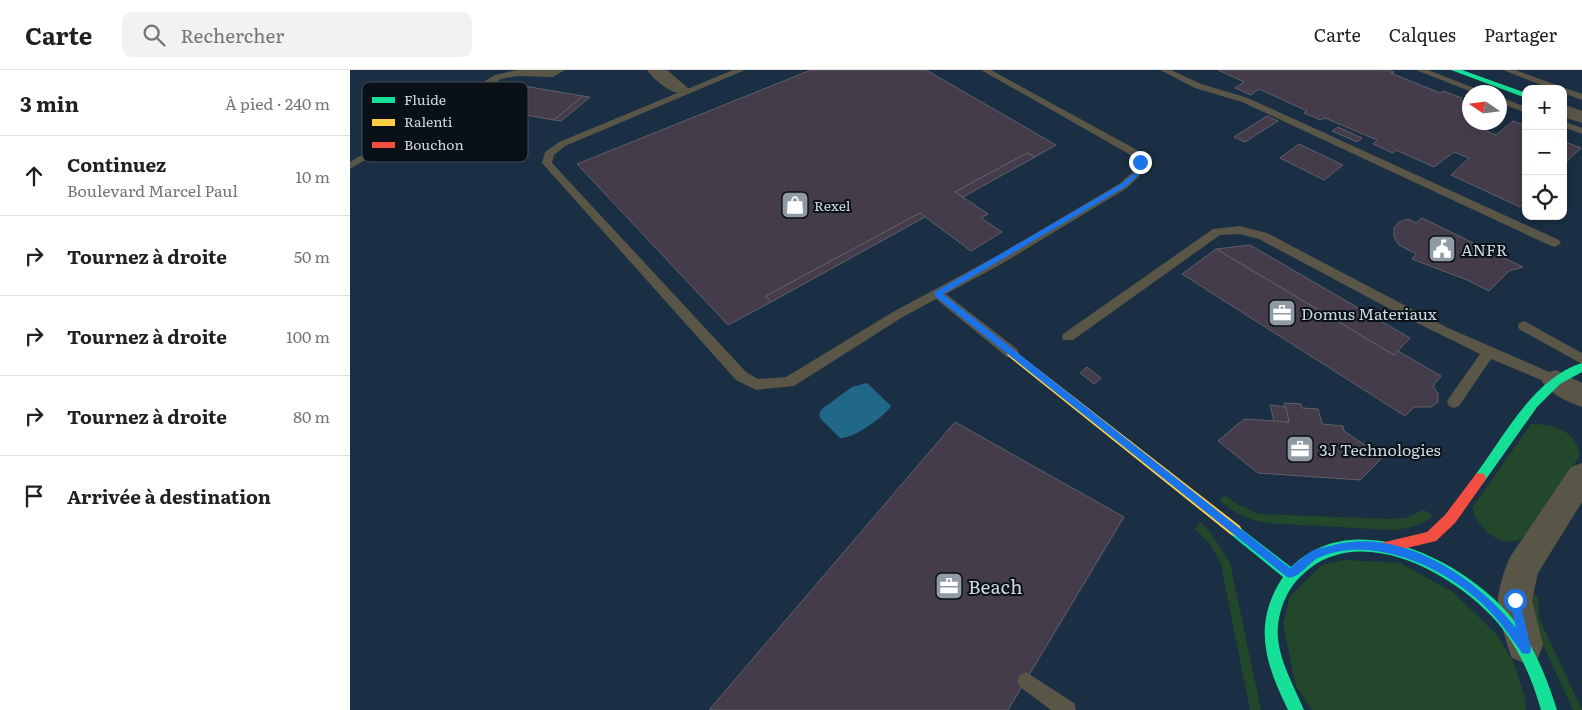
<!DOCTYPE html>
<html lang="fr">
<meta charset="utf-8">
<style>
body{margin:0;font-family:Literata,serif;background:#f2f2f2;color:#202124}
.controls{position:absolute;right:15px;top:15px;display:grid;overflow:hidden;border-radius:10px;box-shadow:0 2px 12px #0003}
.controls button{width:45px;height:45px;display:grid;place-items:center;padding:0;border:0;border-bottom:1px solid #e0e0e0;background:#fff;color:#202124;font:25px sans-serif}
.compass{position:absolute;left:1112px;top:15px;width:45px;height:45px;border-radius:50%;background:#fff;box-shadow:0 2px 12px #0003;rotate:283deg}
.stop{position:absolute;width:15px;height:15px;margin:-11px;border:4px solid #1a73e8;border-radius:50%;background:#fff}
.stop.end{background:#1a73e8;border-color:#fff;box-shadow:0 1px 5px #0008}
.list{margin:0;padding:0;list-style:none}
h2{display:flex;justify-content:space-between;align-items:center;height:65px;margin:0;padding:0 20px;font-size:21px}
h2 small{font-size:16px;font-weight:400;color:#757577}
.list li{display:grid;grid-template-columns:32px 1fr auto;gap:15px;align-items:center;box-sizing:border-box;height:80px;padding:0 20px;border-top:1px solid #e0e0e0}
.list b{display:block;font-size:19px;white-space:nowrap}
.list p{margin:0;font-size:16px;white-space:nowrap;color:#757577}
.list em{font-size:16px;font-style:normal;color:#757577}
.icon{flex:none;width:28px;height:28px;fill:none;stroke:currentColor;stroke-width:2;stroke-linecap:round;stroke-linejoin:round}
.map{position:relative;flex:none;width:1232px;height:640px;overflow:hidden}
header{display:flex;align-items:center;gap:30px;box-sizing:border-box;height:70px;padding:0 25px;background:#fff;border-bottom:1px solid #e0e0e0}
header strong{font-size:24px}
nav{display:flex;gap:28px;margin-inline-start:auto;font-size:18px}
.search{width:350px;height:45px;background:#f2f2f2;display:flex;align-items:center;gap:12px;box-sizing:border-box;padding:0 18px;border-radius:10px;color:#757577;font-size:19px}
main{display:flex}
aside{flex:1;background:#fff}
.map>svg:first-child{display:block}
.built{fill:#1a2f43;fill-rule:evenodd}
.green{fill:#23472a}
.water{fill:#216888}
.building{fill:#453c4b;stroke:#606067}
.lines{fill:none;stroke-linecap:round;stroke-linejoin:round}
.lane{fill:#5a5647;fill-rule:evenodd}
.street{fill:#5a5647;fill-rule:evenodd}
.fast{fill:#16e098;fill-rule:evenodd}
.slow{fill:#ffcf43;fill-rule:evenodd}
.jam{fill:#f24e42;fill-rule:evenodd}
.route{fill:#1a73e8}
.labels{text-anchor:middle;dominant-baseline:central;stroke-width:4;stroke-linejoin:round;paint-order:stroke}
.far-poi-label{font-size:14px;fill:#cdd8e3;stroke:#091018;text-anchor:start}
.poi-label{font-size:16px;fill:#cdd8e3;stroke:#091018;text-anchor:start}
.near-poi-label{font-size:19px;fill:#cdd8e3;stroke:#091018;text-anchor:start}
.key{fill:#091018;stroke:#444c55;stroke-width:1}
.key-label{font-size:14px;fill:#cdd8e3}
</style>
<header>
<strong>Carte</strong>
<div class="search"><svg class="icon" aria-label="search" viewBox="0 0 24 24"><circle cx="10" cy="10" r="6"/><path d="M15 15l6 6"/></svg>Rechercher</div>
<nav><a>Carte</a><a>Calques</a><a>Partager</a></nav>
</header>
<main>
<aside>
<h2>3 min<small>À pied · 240 m</small></h2>
<ul class="list">
<li><svg class="icon" aria-label="ahead" viewBox="0 0 24 24"><path d="M12 20V5M6 11l6-6 6 6"/></svg><div><b>Continuez</b><p>Boulevard Marcel Paul</p></div><em>10 m</em></li>
<li><svg class="icon" aria-label="right" viewBox="0 0 24 24"><path d="M7 20v-9h11M14 6l5 5-5 5"/></svg><div><b>Tournez à droite</b></div><em>50 m</em></li>
<li><svg class="icon" aria-label="right" viewBox="0 0 24 24"><path d="M7 20v-9h11M14 6l5 5-5 5"/></svg><div><b>Tournez à droite</b></div><em>100 m</em></li>
<li><svg class="icon" aria-label="right" viewBox="0 0 24 24"><path d="M7 20v-9h11M14 6l5 5-5 5"/></svg><div><b>Tournez à droite</b></div><em>80 m</em></li>
<li><svg class="icon" aria-label="arrive" viewBox="0 0 24 24"><path d="M6 21V4h12l-3 4 3 4H6"/></svg><div><b>Arrivée à destination</b></div></li>
</ul>
</aside>
<div class="map">
<svg width="1232" height="640" viewBox="0 0 1232 640">
<rect width="100%" height="100%" fill="#1f2831"/>
<!-- built -->
<path class="built" d="M0,0H1232V640H0ZM1176,19H1213V146H1176ZM1120,22H1150V52H1120Z"/>
<!-- green -->
<g class="green">
<path d="M1181,354C1204,354 1225,360 1230,385L1179,463C1157,484 1130,462 1122,438Z"/>
<path d="M874,425L887,434L909,444L1042,449L1055,448L1074,440L1083,446C1071,456 1057,459 1042,460L917,453C898,450 885,443 870,431Z"/>
<path d="M851,452L861,463L880,493L911,640H900L871,494L860,474L845,459Z"/>
<path d="M995,490L1050,493L1103,522L1147,565L1164,593L1175,628L1176,640H962L946,616L933,555L940,526L972,495Z"/>
<path d="M1179,521L1188,527L1189,548L1232,640H1223L1185,557Z"/>
</g>
<!-- water -->
<path class="water" d="M517,313L541,336C534,347 503,369 490,368L471,349L469,344L472,339L502,317Z"/>
<!-- building -->
<g class="building">
<path d="M461,0H576L706,75L685,87L677,83L605,122L638,144L631,148L652,162L621,181L570,143L416,226L421,232L378,255L227,94Z"/>
<path d="M868,0H1039L1044,2L1041,3L1090,23L1093,21L1112,28L1110,30L1120,34V52H1136L1129,58L1146,65L1163,51L1176,56V132L1170,137L1101,105L1119,88L1104,82L1084,97L1046,80L1043,83L1023,74L1027,70L975,48L971,50L954,43L957,41L909,19L901,25L885,18L894,12Z"/>
<path d="M156,13L233,26L204,50L124,36Z"/>
<path d="M233,26L240,27L211,51L204,50Z"/>
<path d="M917,46L928,51L895,72L884,67Z"/>
<path d="M988,57L1012,68L1007,72L982,61Z"/>
<path d="M1213,71L1231,78L1213,95Z"/>
<path d="M949,74L993,95L974,110L930,88Z"/>
<path d="M677,83L685,87L613,127L605,122Z"/>
<path d="M570,143L575,147L421,232L416,226Z"/>
<path d="M1072,148L1173,197L1159,201L1139,221L1117,210L1062,189L1066,184L1049,175L1044,167V158L1049,152L1058,149L1066,153Z"/>
<path d="M900,175L1060,268L1044,285L866,179Z"/>
<path d="M866,179L1044,285L1048,281L1091,306L1083,316L1088,324V332L1081,337H1064L1055,346L832,204Z"/>
<path d="M737,297L751,308L744,314L730,303Z"/>
<path d="M934,333L951,334L952,338L968,339L972,354L993,356L994,361L1033,387L1010,410L908,403L868,371L894,349L939,352Z"/>
<path d="M920,335L936,337L939,352L924,351Z"/>
<path d="M605,352L774,447L658,640H359Z"/>
</g>
<g class="lines">
<!-- lane -->
<g class="lane">
<path d="M167,0H215L203,7L167,6L151,9L0,99V92L145,5Z"/>
<path d="M383,0H395L215,76L204,85L202,93L396,302L408,309L436,307L543,242L645,187L769,114L784,101L785,92L779,84L631,0H641L787,80L795,92L794,102L777,118L653,193L596,224L667,279L669,283L667,287H657L586,229L551,248L444,316L406,320L386,310L192,93L195,82L209,72Z"/>
<path d="M810,0H821L851,14L898,28L1209,170L1211,173L1205,177L1201,176L892,32L845,18Z"/>
<path d="M1066,0H1078L1134,22H1122Z"/>
<path d="M1153,0H1165L1232,24V30L1213,23V19H1201Z"/>
<path d="M1150,27L1176,37V43L1150,33Z"/>
<path d="M1213,51L1232,58V64L1213,57Z"/>
<path d="M890,156L917,163L1098,258L1211,307L1213,311L1211,315L1206,316L1141,289L1109,336L1104,338L1099,336L1097,332L1099,328L1130,284L1053,246L909,169L890,164L870,165L723,270H713L712,267L713,264L863,159Z"/>
<path d="M1174,251L1232,283V294L1169,259L1168,256L1169,253Z"/>
<path d="M676,602L724,633L726,640H701L670,617L667,611L670,605Z"/>
</g>
<!-- street -->
<g class="street">
<path d="M297,0H317L339,19L336,23C323,26 305,11 297,0Z"/>
<path d="M1213,34L1232,41V53L1213,47Z"/>
<path d="M1206,300L1232,313V337C1218,332 1199,324 1192,311L1196,303Z"/>
<path d="M1232,393V432L1188,503L1182,530L1193,575L1188,588L1175,593L1162,588C1157,575 1147,543 1148,529C1149,515 1155,499 1160,487L1221,397Z"/>
</g>
<!-- fast -->
<g class="fast">
<path d="M1101,0H1112L1176,23V28Z"/>
<path d="M1232,293V302L1210,314L1187,337L1134,412L1130,413L1126,412L1124,408L1126,404C1154,366 1184,308 1232,293Z"/>
<path d="M885,454L941,497C1004,436 1108,488 1157,542C1182,570 1196,605 1207,640H1191C1182,608 1169,578 1147,552C1104,503 1008,449 951,506C935,521 926,547 928,569C931,595 944,616 954,640H938C915,593 902,554 933,507L880,464L878,460L880,456Z"/>
</g>
<!-- slow -->
<path class="slow" d="M662,279L890,456L892,460L890,464L885,466L880,464L658,286L657,283L658,280Z"/>
<!-- jam -->
<path class="jam" d="M1130,403L1134,404L1136,408L1134,412L1105,453L1086,471L1036,483L1031,481L1029,477L1031,473L1077,462L1095,445L1126,404Z"/>
</g>
<!-- route -->
<path class="route" d="M788,91L793,92L792,102L775,117L593,224L940,498C947,492 954,486 962,481C968,478 977,477 984,475C1051,457 1126,507 1166,558L1160,530L1161,527H1169L1181,579L1180,583L1176,584L1172,583C1163,570 1154,557 1144,546C1106,502 1026,462 968,488C959,492 947,511 937,507L585,226V222L771,114L786,102Z"/>
<!-- icons -->
<defs>
<symbol id="shop-square" viewBox="-11 -11 22 22"><rect x="-9" y="-9" width="18" height="18" rx="4" fill="#909aa5" stroke="#091018"/><path d="M-5-2.5h2.3a2.7 3.5 0 0 1 5.4 0H5L5.5 6h-11ZM-1.5-2.5h3a1.5 2.3 0 0 0-3 0Z" fill="#fff"/></symbol>
<symbol id="civic-square" viewBox="-11 -11 22 22"><rect x="-9" y="-9" width="18" height="18" rx="4" fill="#909aa5" stroke="#091018"/><path d="M-.6-6.5H3V-4.5H.6V-3L4-1V1h2V6H-6V1h2V-1L-.6-3ZM-1.2 2.5V6h2.4V2.5Z" fill="#fff"/></symbol>
<symbol id="office-square" viewBox="-11 -11 22 22"><rect x="-9" y="-9" width="18" height="18" rx="4" fill="#909aa5" stroke="#091018"/><path d="M-6-3h4V-5.5h4V-3h4V5H-6ZM-1-4.5V-3h2v-1.5ZM-6 0V1H6V0Z" fill="#fff"/></symbol>
</defs>
<g fill-rule="evenodd">
<use href="#shop-square" x="429" y="119" width="32" height="32"/>
<use href="#civic-square" x="1076" y="163" width="32" height="32"/>
<use href="#office-square" x="916" y="227" width="32" height="32"/>
<use href="#office-square" x="934" y="363" width="32" height="32"/>
<use href="#office-square" x="583" y="500" width="32" height="32"/>
</g>
<g class="labels">
<!-- far-poi labels -->
<g class="far-poi-label">
<text x="464" y="135">Rexel</text>
</g>
<!-- poi labels -->
<g class="poi-label">
<text x="1111" y="179">ANFR</text>
<text x="951" y="243">Domus Materiaux</text>
<text x="969" y="379">3J Technologies</text>
</g>
<!-- near-poi labels -->
<g class="near-poi-label">
<text x="618" y="516">Beach</text>
</g>
</g>
<!-- legend -->
<rect x="12" y="12" width="166" height="80" rx="8" class="key"/>
<rect x="22" y="27" width="23" height="6" fill="#16e098"/>
<rect x="22" y="49" width="23" height="7" fill="#ffcf43"/>
<rect x="22" y="72" width="23" height="6" fill="#f24e42"/>
<g class="key-label">
<text x="54" y="35">Fluide</text>
<text x="54" y="57">Ralenti</text>
<text x="54" y="80">Bouchon</text>
</g>
</svg>
<div class="controls">
<button>+</button>
<button>−</button>
<button><svg class="icon" aria-label="locate" viewBox="0 0 24 24"><circle cx="12" cy="12" r="6"/><path d="M12 2v4M12 18v4M2 12h4M18 12h4"/></svg></button>
</div>
<svg class="compass" viewBox="-18 -18 36 36"><path d="M0-13l5 13h-10z" fill="#e53935"/><path d="M0 13l5-13h-10z" fill="#757577"/></svg>
<div class="stop" style="left:1165px;top:530px"></div>
<div class="stop end" style="left:790px;top:92px"></div>
</div>
</main>
